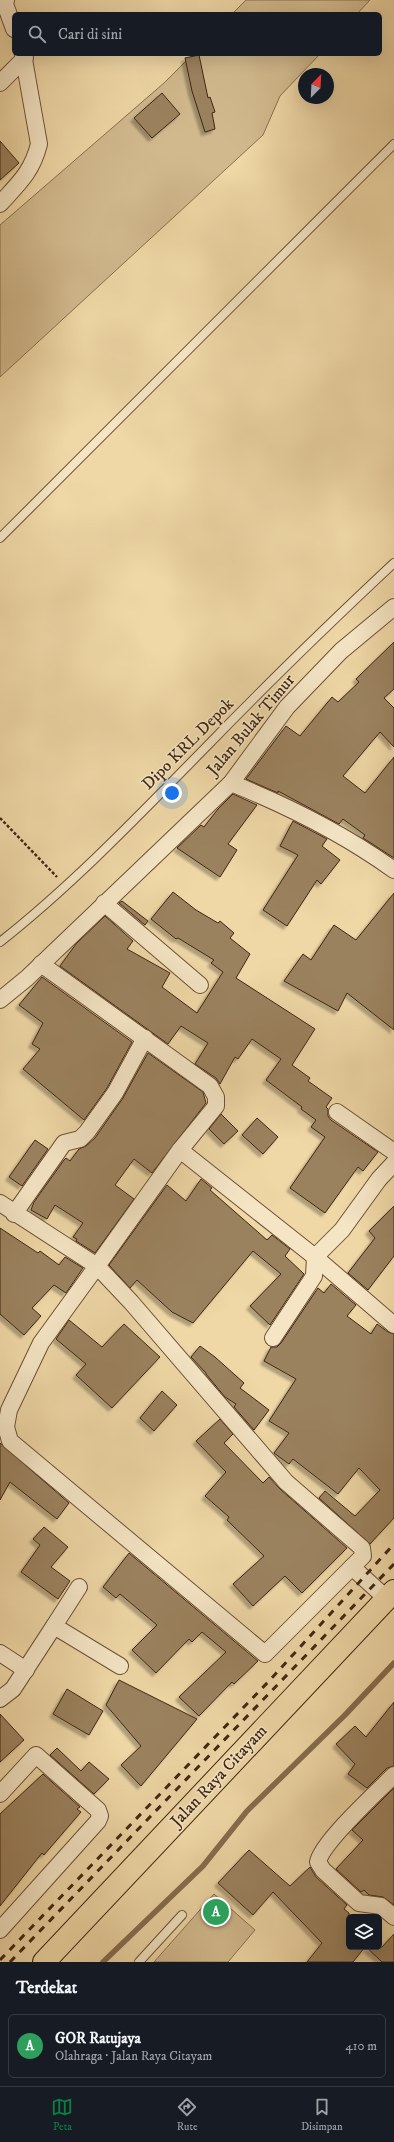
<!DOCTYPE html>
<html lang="id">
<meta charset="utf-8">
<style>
body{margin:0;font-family:"IM FELL DW Pica",serif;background:#20242c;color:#f1f3f6}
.controls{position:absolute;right:12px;bottom:12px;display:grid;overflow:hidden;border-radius:6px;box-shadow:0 4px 16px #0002}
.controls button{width:36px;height:36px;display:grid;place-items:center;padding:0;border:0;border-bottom:1px solid #363941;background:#171b24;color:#f1f3f6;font:20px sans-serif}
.compass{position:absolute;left:298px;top:68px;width:36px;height:36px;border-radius:50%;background:#171b24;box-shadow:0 4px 16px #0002;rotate:24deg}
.you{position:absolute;left:172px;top:793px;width:14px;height:14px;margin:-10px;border:3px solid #fff;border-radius:50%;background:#1a73e8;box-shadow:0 0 0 6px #1a73e833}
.badge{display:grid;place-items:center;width:26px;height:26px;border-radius:50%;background:#0b8043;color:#fff;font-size:13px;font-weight:700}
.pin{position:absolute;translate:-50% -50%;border:2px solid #fff;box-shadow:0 1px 4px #0006}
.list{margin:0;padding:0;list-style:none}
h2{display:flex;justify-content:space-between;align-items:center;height:52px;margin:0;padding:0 16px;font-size:17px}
h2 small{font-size:13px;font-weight:400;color:#9ea1a6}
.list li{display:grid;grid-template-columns:26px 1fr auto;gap:12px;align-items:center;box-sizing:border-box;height:64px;margin:0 8px 8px;padding:0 8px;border:1px solid #363941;border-radius:6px}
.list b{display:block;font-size:15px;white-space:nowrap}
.list p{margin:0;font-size:13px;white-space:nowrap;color:#9ea1a6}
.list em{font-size:13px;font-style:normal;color:#9ea1a6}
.icon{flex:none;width:22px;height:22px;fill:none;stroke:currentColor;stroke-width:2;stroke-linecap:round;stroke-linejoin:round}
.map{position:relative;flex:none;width:394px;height:1962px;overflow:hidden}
.search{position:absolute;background:#171b24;box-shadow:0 4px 16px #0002;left:12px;right:12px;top:12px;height:44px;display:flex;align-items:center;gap:10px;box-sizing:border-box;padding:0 14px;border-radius:6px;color:#9ea1a6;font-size:15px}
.sheet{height:124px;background:#171b24}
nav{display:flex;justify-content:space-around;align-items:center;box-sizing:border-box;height:56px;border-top:1px solid #363941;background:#171b24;font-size:11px;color:#9ea1a6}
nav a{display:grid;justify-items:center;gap:2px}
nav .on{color:#0b8043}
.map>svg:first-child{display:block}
.green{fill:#d1b98d;stroke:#887050}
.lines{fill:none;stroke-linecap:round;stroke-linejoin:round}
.stream{stroke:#856c4d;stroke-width:5.5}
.building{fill:#9b825f;stroke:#3f2613;filter:url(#shadow)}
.lane-casing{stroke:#6b5238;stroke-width:10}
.street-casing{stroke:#6b5238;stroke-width:18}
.primary-casing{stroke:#3f2613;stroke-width:24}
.path{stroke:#3f2613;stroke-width:2.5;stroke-dasharray:3 2;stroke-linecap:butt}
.lane{stroke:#f5e5c5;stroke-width:8}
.street{stroke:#f5e5c5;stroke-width:16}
.primary{stroke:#efd7a6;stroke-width:22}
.rail{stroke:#3f2613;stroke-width:3;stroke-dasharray:7 7;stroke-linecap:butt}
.labels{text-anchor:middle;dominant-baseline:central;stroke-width:3;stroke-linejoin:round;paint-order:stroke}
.street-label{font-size:17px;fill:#3f2613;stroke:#f5e5c5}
</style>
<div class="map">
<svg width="394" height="1962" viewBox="0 0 394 1962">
<defs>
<filter id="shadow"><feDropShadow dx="-3.5" dy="3.5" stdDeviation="1" flood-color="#0004"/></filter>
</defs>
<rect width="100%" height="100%" fill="#efd7a6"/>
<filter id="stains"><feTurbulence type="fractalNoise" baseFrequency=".005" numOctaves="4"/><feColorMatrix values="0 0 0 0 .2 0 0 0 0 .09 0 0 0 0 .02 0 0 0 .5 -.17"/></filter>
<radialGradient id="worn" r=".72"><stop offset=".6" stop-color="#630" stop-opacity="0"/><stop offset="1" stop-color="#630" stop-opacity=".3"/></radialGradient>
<!-- green -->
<g class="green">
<path d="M246,0H370L357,14H232Z"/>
<path d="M193,54H320L280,96L263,135L0,377V225L164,83Z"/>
<path d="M214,1894L255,1930L228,1962H154Z"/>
</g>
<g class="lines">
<!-- stream -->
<path class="stream" d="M103,1962L203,1866L247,1811L345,1715L394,1663"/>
</g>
<!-- building -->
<g class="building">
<path d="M199,55L208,98L210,97L215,112L212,113L215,129L205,132L192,91L185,58Z"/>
<path d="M162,93L180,114L152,138L134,118Z"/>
<path d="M0,141L19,163L0,180Z"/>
<path d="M394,642V689L384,698L394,708V747L380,732L343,776L365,793L394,757V858L363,838L365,835L343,819L339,824L278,791V793L246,779L286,726L300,736L332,697L338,702L359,682L356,679Z"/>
<path d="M233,794L257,805L228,844L237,850L220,877L177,848L201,825L204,827L218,809Z"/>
<path d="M293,821L327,839L322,846L340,860L321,884L317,880L287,926L263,910L298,855L280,846Z"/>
<path d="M173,892L196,910L218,923L220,921L234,933L230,938L250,954L236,978L315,1029L292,1065L310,1078L308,1081L332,1098L326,1107L328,1109V1116L331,1120L378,1152L363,1171L358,1167L325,1213L290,1188L325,1137L311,1127L316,1120L301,1109L302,1107L266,1080L281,1059L252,1039L238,1059L235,1057L220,1084L216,1078L195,1064L208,1043L181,1026L168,1044L60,966L76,944L105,916L133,941L127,949L170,973L162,987L197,1013L223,972L211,963L214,960L178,938L176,939L151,919Z"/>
<path d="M394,893V1030L347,993L338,1011L284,981L303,954L311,960L334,925L356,940Z"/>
<path d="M122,901L148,921L145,925L119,903Z"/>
<path d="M42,977L132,1042L107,1088L84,1120L23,1069L40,1049L32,1044L43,1023L19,1005Z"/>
<path d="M148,1053L203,1092L206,1103L152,1173L134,1159L115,1185L134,1199L95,1253L76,1241L77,1239L73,1237L83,1223L55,1205L47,1219L31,1210L34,1202L64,1160L66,1158L70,1161L79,1149L86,1146L95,1138L123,1098Z"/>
<path d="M221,1114L238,1131L224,1144L209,1129Z"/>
<path d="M257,1118L278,1137L263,1154L242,1135Z"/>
<path d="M35,1140L48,1149L22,1186L9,1177Z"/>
<path d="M201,1179L212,1188L210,1190L267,1240L272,1235L290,1249L285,1256L304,1274L270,1325L250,1306L281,1274L253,1251L193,1323L172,1312L137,1280L130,1288L109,1265L167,1185L186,1201Z"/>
<path d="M394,1206V1256L368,1290L348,1273L375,1238L369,1231Z"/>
<path d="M0,1228L38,1253L40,1251L59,1265L65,1257L83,1268L66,1293L54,1285L32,1308L41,1316L24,1335L0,1314Z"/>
<path d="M331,1284L356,1305L347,1316L371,1334L377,1324L388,1332L394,1334V1518L370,1544L319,1498L325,1491L355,1516L380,1490L359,1468L338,1494L293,1459L289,1464L274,1453L289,1433L269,1421L296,1379L264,1361L271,1347H277L281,1343L318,1288L324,1293Z"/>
<path d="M69,1320L102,1347L124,1324L160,1357L112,1408L76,1375L86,1364L56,1339Z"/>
<path d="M200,1346L215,1357L244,1383L240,1388L269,1410L254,1430L234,1407L236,1404L225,1397L206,1374V1373L191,1357Z"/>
<path d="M162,1391L177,1405L154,1431L140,1418Z"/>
<path d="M220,1419L233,1434L224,1443L263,1483L269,1477L280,1489L347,1548L302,1593L285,1576L253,1606L233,1584L264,1556L227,1520L229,1517L205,1496L226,1472L196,1441Z"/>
<path d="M0,1443L69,1503L57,1519L10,1482L0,1500Z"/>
<path d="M44,1527L68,1547L51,1567L70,1581L58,1599L21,1572L40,1545L33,1539Z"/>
<path d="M129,1553L258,1661L234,1684L232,1682L199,1716L179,1697L226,1652L202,1632L192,1642L189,1639L156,1673L132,1650L157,1625L120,1594L116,1598L103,1587Z"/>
<path d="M119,1680L197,1719L141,1786L121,1765L141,1746L106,1705Z"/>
<path d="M67,1689L103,1711L89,1735L53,1714Z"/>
<path d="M394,1702V1766L387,1768L367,1788L348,1774L355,1764L336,1744L355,1726L366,1737Z"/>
<path d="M0,1714L24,1740L0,1762Z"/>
<path d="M57,1748L81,1771L89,1762L109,1779L94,1794L50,1755Z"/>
<path d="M43,1774L80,1807L77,1809L81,1812L44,1855L42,1853L0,1906V1814Z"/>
<path d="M394,1788V1905L383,1897L369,1895L364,1890L361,1892L336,1869L363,1840L352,1830Z"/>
<path d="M249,1850L290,1886L310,1867L316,1877L347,1905L344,1909L349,1913V1947H365L353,1962H307L322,1943L273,1892L253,1915L218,1883Z"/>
<path d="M394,1934V1962H382L366,1947H382Z"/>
</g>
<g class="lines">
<defs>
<g id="lane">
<path d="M0,538L394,144"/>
<path d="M0,942C76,882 143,811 210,743C270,681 331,622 394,563"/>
<path d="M139,1962L182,1915"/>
</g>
<g id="street">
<path d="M6,0L5,4L14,29"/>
<path d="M0,83L25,58"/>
<path d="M0,204C19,183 32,172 39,144L23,54"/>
<path d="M231,783C288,806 344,834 394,870"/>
<path d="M104,903L200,985"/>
<path d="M0,1000L27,978L231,783L287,707L341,651L394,607"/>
<path d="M337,1112L394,1152"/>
<path d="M180,1150L315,1257L394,1325"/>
<path d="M0,1203L97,1266L180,1150L216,1106V1097L210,1086L41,964"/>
<path d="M14,1214L64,1143L80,1139L87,1132L115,1093L145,1038"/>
<path d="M97,1266L131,1302L286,1482L362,1548L363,1556L265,1654L10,1441L6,1427L9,1410L41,1343Z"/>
<path d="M273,1338L314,1276L315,1257L342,1230L379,1179L394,1163"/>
<path d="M352,1567L387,1599"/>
<path d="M54,1626L79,1587"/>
<path d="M0,1653L26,1670"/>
<path d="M0,1699L13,1689L54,1626L120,1666"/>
<path d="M394,1775C378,1791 322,1842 318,1862L323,1870L359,1903L381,1906L394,1917"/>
<path d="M0,1794L36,1755L98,1810L100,1816L98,1821L0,1930"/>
</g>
<path id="primary" d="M44,1962L394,1591"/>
</defs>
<!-- lane casing -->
<use href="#lane" class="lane-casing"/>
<!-- street casing -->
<use href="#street" class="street-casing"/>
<!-- primary casing -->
<use href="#primary" class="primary-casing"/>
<!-- path -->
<path class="path" d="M0,818L57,877"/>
<!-- lane -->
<use href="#lane" class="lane"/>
<!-- street -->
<use href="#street" class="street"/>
<!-- primary -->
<use href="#primary" class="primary"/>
<!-- rail -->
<g class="rail">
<path d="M0,1960L270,1680L394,1544"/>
<path d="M10,1962L394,1564"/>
</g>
</g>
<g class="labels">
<!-- street labels -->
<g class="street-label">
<text transform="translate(251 725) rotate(-50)">Jalan Bulak Timur</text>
<text transform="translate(188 744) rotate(-45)">Dipo KRL Depok</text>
<text transform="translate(219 1776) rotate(-47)">Jalan Raya Citayam</text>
</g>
</g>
<rect width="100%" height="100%" filter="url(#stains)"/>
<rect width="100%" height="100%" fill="url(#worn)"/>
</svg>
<div class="controls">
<button><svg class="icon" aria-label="layers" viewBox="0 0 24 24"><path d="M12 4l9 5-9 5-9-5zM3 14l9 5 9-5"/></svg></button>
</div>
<svg class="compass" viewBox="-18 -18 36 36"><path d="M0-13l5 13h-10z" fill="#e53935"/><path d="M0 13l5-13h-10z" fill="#9ea1a6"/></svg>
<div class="you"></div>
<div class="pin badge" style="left:216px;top:1912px;background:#2e9e5b">A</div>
<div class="search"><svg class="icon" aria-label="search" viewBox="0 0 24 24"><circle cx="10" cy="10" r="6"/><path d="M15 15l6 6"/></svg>Cari di sini</div>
</div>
<section class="sheet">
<h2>Terdekat<small></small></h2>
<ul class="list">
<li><span class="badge" style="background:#2e9e5b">A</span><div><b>GOR Ratujaya</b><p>Olahraga · Jalan Raya Citayam</p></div><em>410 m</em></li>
</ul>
</section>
<nav>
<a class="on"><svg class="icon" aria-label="map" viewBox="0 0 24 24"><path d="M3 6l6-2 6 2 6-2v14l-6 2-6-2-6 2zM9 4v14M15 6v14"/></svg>Peta</a>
<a><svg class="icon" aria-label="directions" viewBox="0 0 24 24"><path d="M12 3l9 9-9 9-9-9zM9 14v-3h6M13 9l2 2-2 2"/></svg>Rute</a>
<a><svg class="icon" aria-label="saved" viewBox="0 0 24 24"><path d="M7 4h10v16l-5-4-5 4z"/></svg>Disimpan</a>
</nav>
